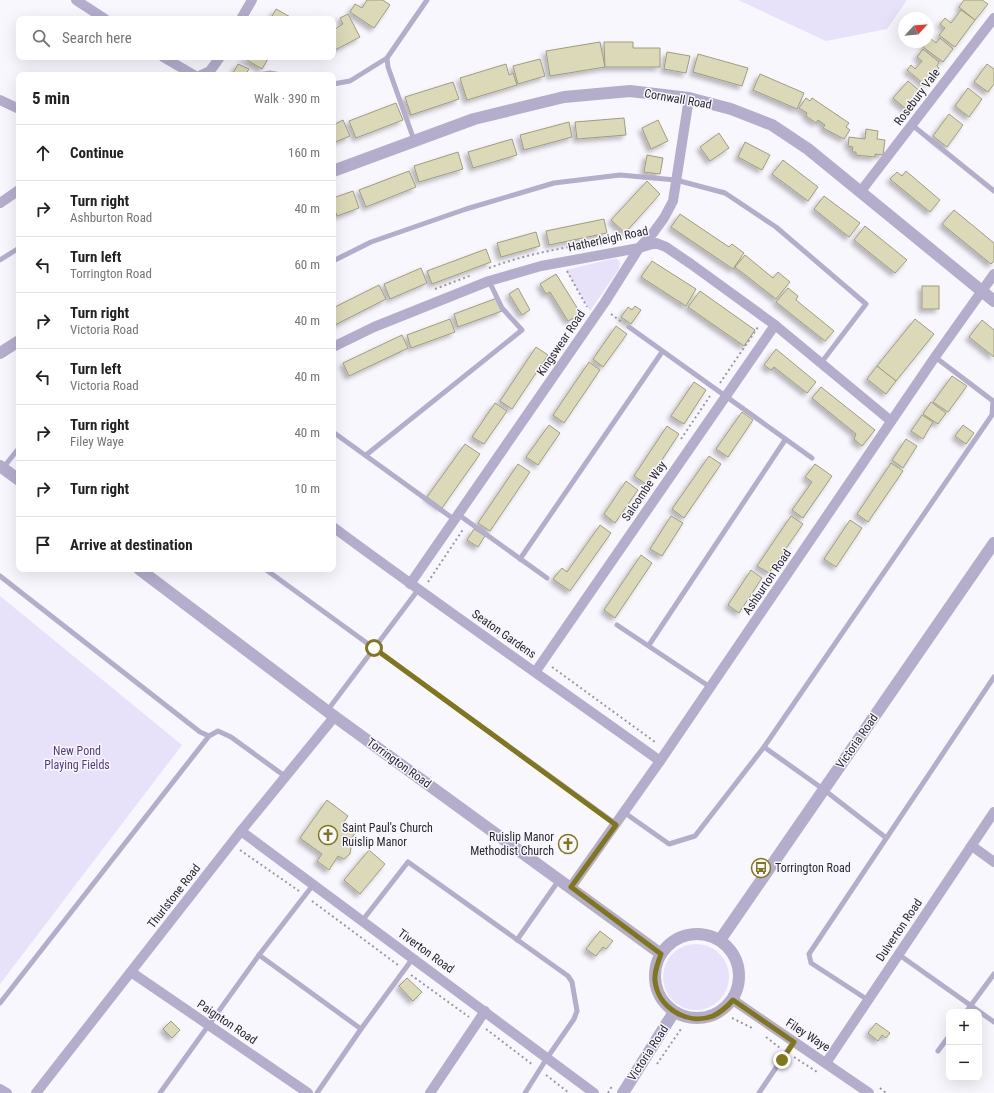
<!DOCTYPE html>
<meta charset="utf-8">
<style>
body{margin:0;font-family:"Roboto Condensed",sans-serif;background:#f2f2f2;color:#222}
.controls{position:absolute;right:12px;bottom:12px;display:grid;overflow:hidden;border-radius:8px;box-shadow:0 4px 16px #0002}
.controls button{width:36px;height:36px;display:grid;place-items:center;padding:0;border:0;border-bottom:1px solid #e0e0e0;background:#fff;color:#222;font:20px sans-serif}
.compass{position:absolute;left:898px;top:12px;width:36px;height:36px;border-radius:50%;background:#fff;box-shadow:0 4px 16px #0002;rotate:64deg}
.stop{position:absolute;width:12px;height:12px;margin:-9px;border:3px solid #80761a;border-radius:50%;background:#fff}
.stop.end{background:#80761a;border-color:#fff;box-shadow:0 1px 4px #0008}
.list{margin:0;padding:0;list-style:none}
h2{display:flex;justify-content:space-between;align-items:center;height:52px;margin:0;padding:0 16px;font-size:17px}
h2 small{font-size:13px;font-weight:400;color:#767676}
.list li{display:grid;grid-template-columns:26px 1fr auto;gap:12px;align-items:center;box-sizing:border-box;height:56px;padding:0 16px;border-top:1px solid #e0e0e0}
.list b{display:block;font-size:15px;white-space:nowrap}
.list p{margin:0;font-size:13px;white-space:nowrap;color:#767676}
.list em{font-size:13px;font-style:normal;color:#767676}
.icon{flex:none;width:22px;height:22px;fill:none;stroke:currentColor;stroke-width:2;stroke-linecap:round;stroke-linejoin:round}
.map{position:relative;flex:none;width:994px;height:1093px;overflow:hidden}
.search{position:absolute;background:#fff;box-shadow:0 4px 16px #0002;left:16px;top:16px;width:320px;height:44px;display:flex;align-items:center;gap:10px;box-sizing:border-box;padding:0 14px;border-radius:8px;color:#767676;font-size:15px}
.panel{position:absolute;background:#fff;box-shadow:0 4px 16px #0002;left:16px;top:72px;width:320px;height:500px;border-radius:8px}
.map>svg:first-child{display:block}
.green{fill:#e7e1f9}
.building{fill:#dcd9b8;stroke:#a09d7e;filter:url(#shadow)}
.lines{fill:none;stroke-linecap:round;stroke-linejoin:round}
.path{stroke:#9b98a2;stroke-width:2;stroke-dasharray:2 3;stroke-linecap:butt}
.service{stroke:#b4adcc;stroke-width:5}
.minor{stroke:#b4adcc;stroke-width:10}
.tertiary{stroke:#b4adcc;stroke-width:12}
.route{stroke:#80761a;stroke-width:5}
.labels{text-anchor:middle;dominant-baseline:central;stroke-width:3;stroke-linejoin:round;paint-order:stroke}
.street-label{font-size:12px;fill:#2a2733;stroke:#f9f7fe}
.park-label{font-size:12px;fill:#54398a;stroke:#f9f7fe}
.poi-label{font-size:12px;fill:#2a2733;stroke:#f9f7fe;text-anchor:start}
</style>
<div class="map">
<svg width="994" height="1093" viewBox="0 0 994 1093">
<defs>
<filter id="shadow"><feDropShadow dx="-3.5" dy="3.5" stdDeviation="2" flood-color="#0004"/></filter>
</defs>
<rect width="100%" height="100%" fill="#f9f7fe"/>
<!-- green -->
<g class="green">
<path d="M738,0H907L887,29L826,41Z"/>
<path d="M612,259H617L620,262L619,269L590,311L566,270Z"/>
<path d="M0,596L182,745L0,984Z"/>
<circle cx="696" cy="977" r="33"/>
</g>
<!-- building -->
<g class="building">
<path d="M367,0H383L390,5L374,28L350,12L355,4L362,8Z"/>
<path d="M964,0H982L988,4L975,20L959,7Z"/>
<path d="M276,9L294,19H277L272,16Z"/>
<path d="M961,10L975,20L955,47L939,35L945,28L940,24L945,18L951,23Z"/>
<path d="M348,14L360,37L335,50L333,47V26L335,29L343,24L340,18Z"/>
<path d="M930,38L936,43L940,38L953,49L943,62L923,47Z"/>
<path d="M600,42L605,67L550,76L546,51Z"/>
<path d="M604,42H633V48H660V67H605Z"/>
<path d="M923,49L939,62L937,66L939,68L925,85L907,70L911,65L915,69L922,61L917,57Z"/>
<path d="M667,52L690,56L686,73L664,69Z"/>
<path d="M698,54L748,68L742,86L693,72Z"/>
<path d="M242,57H269L262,69Z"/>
<path d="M540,59L545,76L518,84L513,66Z"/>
<path d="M238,64L249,69L245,75H232Z"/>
<path d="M506,64L509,75L513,73L517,85L467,100L460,78Z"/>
<path d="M987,64L994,69V84L988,92L974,82Z"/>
<path d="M760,74L804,93L797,109L753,90Z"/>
<path d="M908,81L921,92L906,109L893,98Z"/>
<path d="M453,82L459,99L411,115L405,97Z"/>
<path d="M968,88L982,99L969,117L955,106Z"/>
<path d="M806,98L810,101L812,98L849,123L846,127L850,130L844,139L823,128L825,125L818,120L816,123L806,116L807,113L799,108Z"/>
<path d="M396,103L403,120L356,138L349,121Z"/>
<path d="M949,114L963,125L947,147L933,136Z"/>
<path d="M624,118L626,135L577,139L575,122Z"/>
<path d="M343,120L350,136L333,143V125Z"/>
<path d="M658,120L668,141L651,149L642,128Z"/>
<path d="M569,122L572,137L524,150L520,135Z"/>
<path d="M866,129L878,131L877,139L885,140L883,155L875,154V157L856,155V152H852L853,147L848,146L849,137L865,139Z"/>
<path d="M719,133L729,148L710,161L700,147Z"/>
<path d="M512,139L517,155L473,168L468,152Z"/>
<path d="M745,142L770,155L762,170L738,157Z"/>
<path d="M458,152L463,169L419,182L414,166Z"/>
<path d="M647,155L663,158L660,174L644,172Z"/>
<path d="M783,160L818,187L808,201L772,174Z"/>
<path d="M409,171L416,187L366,207L359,190Z"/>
<path d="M906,171L940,200L930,212L890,179L897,172L902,176Z"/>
<path d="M647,181L660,194L625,233L611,220Z"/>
<path d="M353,191L359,208L337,216L333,205V198Z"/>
<path d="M824,196L860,223L849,237L814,209Z"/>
<path d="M954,210L994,243V261L991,264L942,224Z"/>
<path d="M680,214L729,247L732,244L744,253L733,269L671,227Z"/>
<path d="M604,219L607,233L549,245L546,231Z"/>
<path d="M865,226L907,260L895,273L854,240Z"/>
<path d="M536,232L540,246L501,257L497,243Z"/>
<path d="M486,249L491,262L432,284L427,271Z"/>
<path d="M745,255L773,278L778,272L790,282L776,299L735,267Z"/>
<path d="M652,261L696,289L686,306L641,277Z"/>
<path d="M421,268L427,283L390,299L384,284Z"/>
<path d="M556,274L581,314L568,321L550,292L546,294L540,284Z"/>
<path d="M379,285L386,299L333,326V308Z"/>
<rect x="922" y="286" width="17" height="23"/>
<path d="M518,288L530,310L522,315L509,294Z"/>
<path d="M788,288L798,296L796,300L834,331L825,341L776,302Z"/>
<path d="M700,291L755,330L744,346L688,307Z"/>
<path d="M497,298L502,311L458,327L454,314Z"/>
<path d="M635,306L641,310L631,324L621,317L628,307L632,310Z"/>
<path d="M450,319L455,332L411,348L407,335Z"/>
<path d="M915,319L934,334L896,381L877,366Z"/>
<path d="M982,320L994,330V357L969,337Z"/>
<path d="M616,326L627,334L603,367L593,359Z"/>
<path d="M402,335L408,348L349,376L343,363Z"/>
<path d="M536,347L548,355L512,409L500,401Z"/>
<path d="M776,349L816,382L807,393L774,367L771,370L764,365Z"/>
<path d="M589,362L600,370L564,423L553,415Z"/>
<path d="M877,366L896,381L886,394L867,379Z"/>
<path d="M952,376L967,386L948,412L933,402Z"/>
<path d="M694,382L706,390L684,424L671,416Z"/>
<path d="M821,387L875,430L862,446L854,439L856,434L812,398Z"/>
<path d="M931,402L946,413L938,424L923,414Z"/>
<path d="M495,403L507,411L484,444L472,437Z"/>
<path d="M742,412L753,420L728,457L716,449Z"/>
<path d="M922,415L933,422L923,439L911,431Z"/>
<path d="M549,425L560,433L538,465L526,457Z"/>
<path d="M963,425L974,433L966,444L955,436Z"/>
<path d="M667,426L679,434L646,484L634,476Z"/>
<path d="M906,439L917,446L903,468L892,460Z"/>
<path d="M465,444L480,454L442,508L427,497Z"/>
<path d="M709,456L721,464L684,518L672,509Z"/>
<path d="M891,463L903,471L868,522L857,514Z"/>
<path d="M518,464L530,472L490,531L478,523Z"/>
<path d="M815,464L832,476L803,518L792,510L812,482L805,477Z"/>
<path d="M626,481L638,490L615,523L604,514Z"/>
<path d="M671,516L683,523L662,556L650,549Z"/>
<path d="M791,516L803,524L769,573L757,566Z"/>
<path d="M850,520L862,528L836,567L824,559Z"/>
<path d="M600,525L611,533L570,591L553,579L562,568L567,572Z"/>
<path d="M474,529L485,536L478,547L467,540Z"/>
<path d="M641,555L652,563L615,618L604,610Z"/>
<path d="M751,570L762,578L739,613L728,605Z"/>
<path d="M327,800L348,816L343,823L356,832L348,843L351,848L350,854L344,859L338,856L329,870L317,861L322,854L300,838Z"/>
<path d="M369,850L385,864L360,894L344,880Z"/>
<path d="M600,931L613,941L606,949L603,947L596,956L586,949Z"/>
<path d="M407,978L422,992L413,1001L399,986Z"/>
<path d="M171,1021L180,1030L172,1038L163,1029Z"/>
<path d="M876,1023L890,1033L886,1038L882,1035L878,1041L868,1033Z"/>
</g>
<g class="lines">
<!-- path -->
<g class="path">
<path d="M489,268C529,253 571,246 613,240"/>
<path d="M567,271L587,307"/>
<path d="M435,289L472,275"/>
<path d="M611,314L623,323"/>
<path d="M720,383L758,327"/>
<path d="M681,439L710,396"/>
<path d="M428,582L464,528"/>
<path d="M473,613L533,655"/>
<path d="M552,667L655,742"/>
<path d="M240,850L299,891"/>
<path d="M312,901L398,965"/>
<path d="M411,975L469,1017"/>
<path d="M732,1018L752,1028"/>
<path d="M486,1029L533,1065"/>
<path d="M766,1037L780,1048"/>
<path d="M794,1057L817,1072"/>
<path d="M657,1064L681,1029"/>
<path d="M546,1075L569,1093"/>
<path d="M880,1088L886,1093"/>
<path d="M608,1093L612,1086"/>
</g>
<!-- service -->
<g class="service">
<path d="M258,75L270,73L281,75"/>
<path d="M333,84L350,81L387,58"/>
<path d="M912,125L994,191"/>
<path d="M414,140L388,67L387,58L427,0"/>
<path d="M0,260L19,248"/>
<path d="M333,261L371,242L466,209L554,183L620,175L676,180L725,193L776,227L866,304L821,363"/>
<path d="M629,327L812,458"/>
<path d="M333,432L455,520"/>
<path d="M366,455L522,330L502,308L489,281"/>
<path d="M3,468L19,448"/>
<path d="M459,515L547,578"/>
<path d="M520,559L662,352"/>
<path d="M265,569L616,824"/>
<path d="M0,576L200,732L209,736L218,731L231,737L286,777"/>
<path d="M617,625L710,687"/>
<path d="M649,645L785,440"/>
<path d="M327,711L418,590"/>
<path d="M764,747L823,789L885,837"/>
<path d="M625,813L669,844L695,836L764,747L992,415L993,401L935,357"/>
<path d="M362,921L408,862L568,976L572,982L577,1011L574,1019L547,1058L525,1093"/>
<path d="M517,940L559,880"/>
<path d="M898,954L994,1022"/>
<path d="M259,955L361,1029"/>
<path d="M868,1000L811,963L809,954L994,677"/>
<path d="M0,1003L209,736"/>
<path d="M966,1012L994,974"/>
<path d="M938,1051L949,1036"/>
<path d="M160,1093L259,955L313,885"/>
<path d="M317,1093L361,1029L413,958"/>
<path d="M759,1093L794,1041"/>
</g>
<!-- minor -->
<g class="minor">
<path d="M76,0L105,19"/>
<path d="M241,19L252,0"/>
<path d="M163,57L194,75"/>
<path d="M201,75L210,71L220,57"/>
<path d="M0,100L19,109"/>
<path d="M861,191L994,18"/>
<path d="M0,203L19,190"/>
<path d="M333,347L374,327L489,281L541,266L639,248L656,243L666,247L691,264L775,325L891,421"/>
<path d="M333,527C441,607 551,683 660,761"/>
<path d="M410,584L605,302L639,248L653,233L664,218L673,201L689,98"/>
<path d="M536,671L775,325"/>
<path d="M241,831L594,1093"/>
<path d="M972,846L994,862"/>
<path d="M571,887L660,761L935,357L994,274"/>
<path d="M131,972L308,1093"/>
<path d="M733,1000L869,1093"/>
<path d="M826,1063L994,812"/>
<path d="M0,1089L7,1093"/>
<path d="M36,1093L241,831L335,716"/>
<path d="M430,1093L485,1011"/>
</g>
<!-- tertiary -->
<g class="tertiary">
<path d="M333,171L474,119L564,97L630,91L689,98L731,109L772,125L808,149L994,301"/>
<path d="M0,353L19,341"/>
<path d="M0,466L19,480"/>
<path d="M139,569L327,711L661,954"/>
<circle cx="697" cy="976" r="42"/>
<path d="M720,940L994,543"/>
<path d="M623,1093L674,1012"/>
</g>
</g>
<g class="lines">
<!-- route -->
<path class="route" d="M374,648L616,825L571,887L661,954C658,963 654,971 655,981C658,1008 688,1026 713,1016C721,1012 727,1007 733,1000L794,1042L782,1060"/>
</g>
<!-- icons -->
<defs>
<symbol id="church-ring" viewBox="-11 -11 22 22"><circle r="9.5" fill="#f9f7fe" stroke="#80761a" stroke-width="1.5"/><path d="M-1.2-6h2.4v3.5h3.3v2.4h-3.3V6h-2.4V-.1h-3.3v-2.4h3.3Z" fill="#80761a"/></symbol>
<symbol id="bus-ring" viewBox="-11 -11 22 22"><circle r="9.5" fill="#f9f7fe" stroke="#80761a" stroke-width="1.5"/><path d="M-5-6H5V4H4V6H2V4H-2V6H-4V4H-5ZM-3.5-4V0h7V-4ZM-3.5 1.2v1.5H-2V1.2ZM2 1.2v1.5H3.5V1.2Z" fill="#80761a"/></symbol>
</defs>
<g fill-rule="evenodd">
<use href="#church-ring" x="317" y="824" width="22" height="22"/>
<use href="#church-ring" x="557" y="833" width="22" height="22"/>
<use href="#bus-ring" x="750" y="857" width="22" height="22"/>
</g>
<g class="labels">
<!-- street labels -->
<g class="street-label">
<text transform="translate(917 97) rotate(-53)">Rosebury Vale</text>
<text transform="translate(678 99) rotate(10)">Cornwall Road</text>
<text transform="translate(608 239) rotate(-12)">Hatherleigh Road</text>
<text transform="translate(561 343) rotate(-56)">Kingswear Road</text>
<text transform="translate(644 491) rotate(-56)">Salcombe Way</text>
<text transform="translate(767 582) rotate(-56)">Ashburton Road</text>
<text transform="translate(504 634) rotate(35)">Seaton Gardens</text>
<text transform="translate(857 741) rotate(-55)">Victoria Road</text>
<text transform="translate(399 763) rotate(36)">Torrington Road</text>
<text transform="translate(174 896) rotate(-52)">Thurlstone Road</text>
<text transform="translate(899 930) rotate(-56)">Dulverton Road</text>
<text transform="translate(426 951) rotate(36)">Tiverton Road</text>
<text transform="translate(227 1022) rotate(34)">Paignton Road</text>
<text transform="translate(808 1035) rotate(33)">Filey Waye</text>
<text transform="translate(648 1053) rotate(-57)">Victoria Road</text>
</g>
<!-- park labels -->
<g class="park-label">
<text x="77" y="751">New Pond<tspan x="77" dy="14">Playing Fields</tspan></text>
</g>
<!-- poi labels -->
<g class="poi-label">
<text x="342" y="828">Saint Paul's Church<tspan x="342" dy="14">Ruislip Manor</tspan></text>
<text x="554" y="837" text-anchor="end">Ruislip Manor<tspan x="554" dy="14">Methodist Church</tspan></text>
<text x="775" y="868">Torrington Road</text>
</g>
</g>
</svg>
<div class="controls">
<button>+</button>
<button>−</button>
</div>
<svg class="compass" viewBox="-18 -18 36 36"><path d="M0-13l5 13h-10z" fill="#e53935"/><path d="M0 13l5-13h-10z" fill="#767676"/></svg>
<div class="stop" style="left:374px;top:648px"></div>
<div class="stop end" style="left:782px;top:1060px"></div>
<div class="search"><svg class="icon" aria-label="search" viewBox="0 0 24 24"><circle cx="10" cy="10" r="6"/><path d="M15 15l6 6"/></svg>Search here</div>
<section class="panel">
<h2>5 min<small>Walk · 390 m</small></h2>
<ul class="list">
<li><svg class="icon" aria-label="ahead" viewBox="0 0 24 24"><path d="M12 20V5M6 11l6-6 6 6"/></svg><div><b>Continue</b></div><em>160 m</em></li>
<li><svg class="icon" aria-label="right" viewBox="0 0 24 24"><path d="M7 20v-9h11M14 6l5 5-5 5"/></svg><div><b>Turn right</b><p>Ashburton Road</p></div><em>40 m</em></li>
<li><svg class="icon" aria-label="left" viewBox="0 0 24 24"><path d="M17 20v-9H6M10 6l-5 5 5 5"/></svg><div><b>Turn left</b><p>Torrington Road</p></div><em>60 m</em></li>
<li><svg class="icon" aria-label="right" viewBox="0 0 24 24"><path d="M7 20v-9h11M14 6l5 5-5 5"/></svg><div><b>Turn right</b><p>Victoria Road</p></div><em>40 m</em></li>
<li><svg class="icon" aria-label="left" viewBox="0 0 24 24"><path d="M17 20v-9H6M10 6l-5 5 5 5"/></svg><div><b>Turn left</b><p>Victoria Road</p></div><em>40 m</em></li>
<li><svg class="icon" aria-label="right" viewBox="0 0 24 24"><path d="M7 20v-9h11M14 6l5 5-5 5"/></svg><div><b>Turn right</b><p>Filey Waye</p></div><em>40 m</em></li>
<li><svg class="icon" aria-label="right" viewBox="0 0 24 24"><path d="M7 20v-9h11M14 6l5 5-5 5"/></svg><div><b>Turn right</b></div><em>10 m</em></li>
<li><svg class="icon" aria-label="arrive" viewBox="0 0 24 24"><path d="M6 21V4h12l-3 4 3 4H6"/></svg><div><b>Arrive at destination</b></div></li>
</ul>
</section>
</div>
